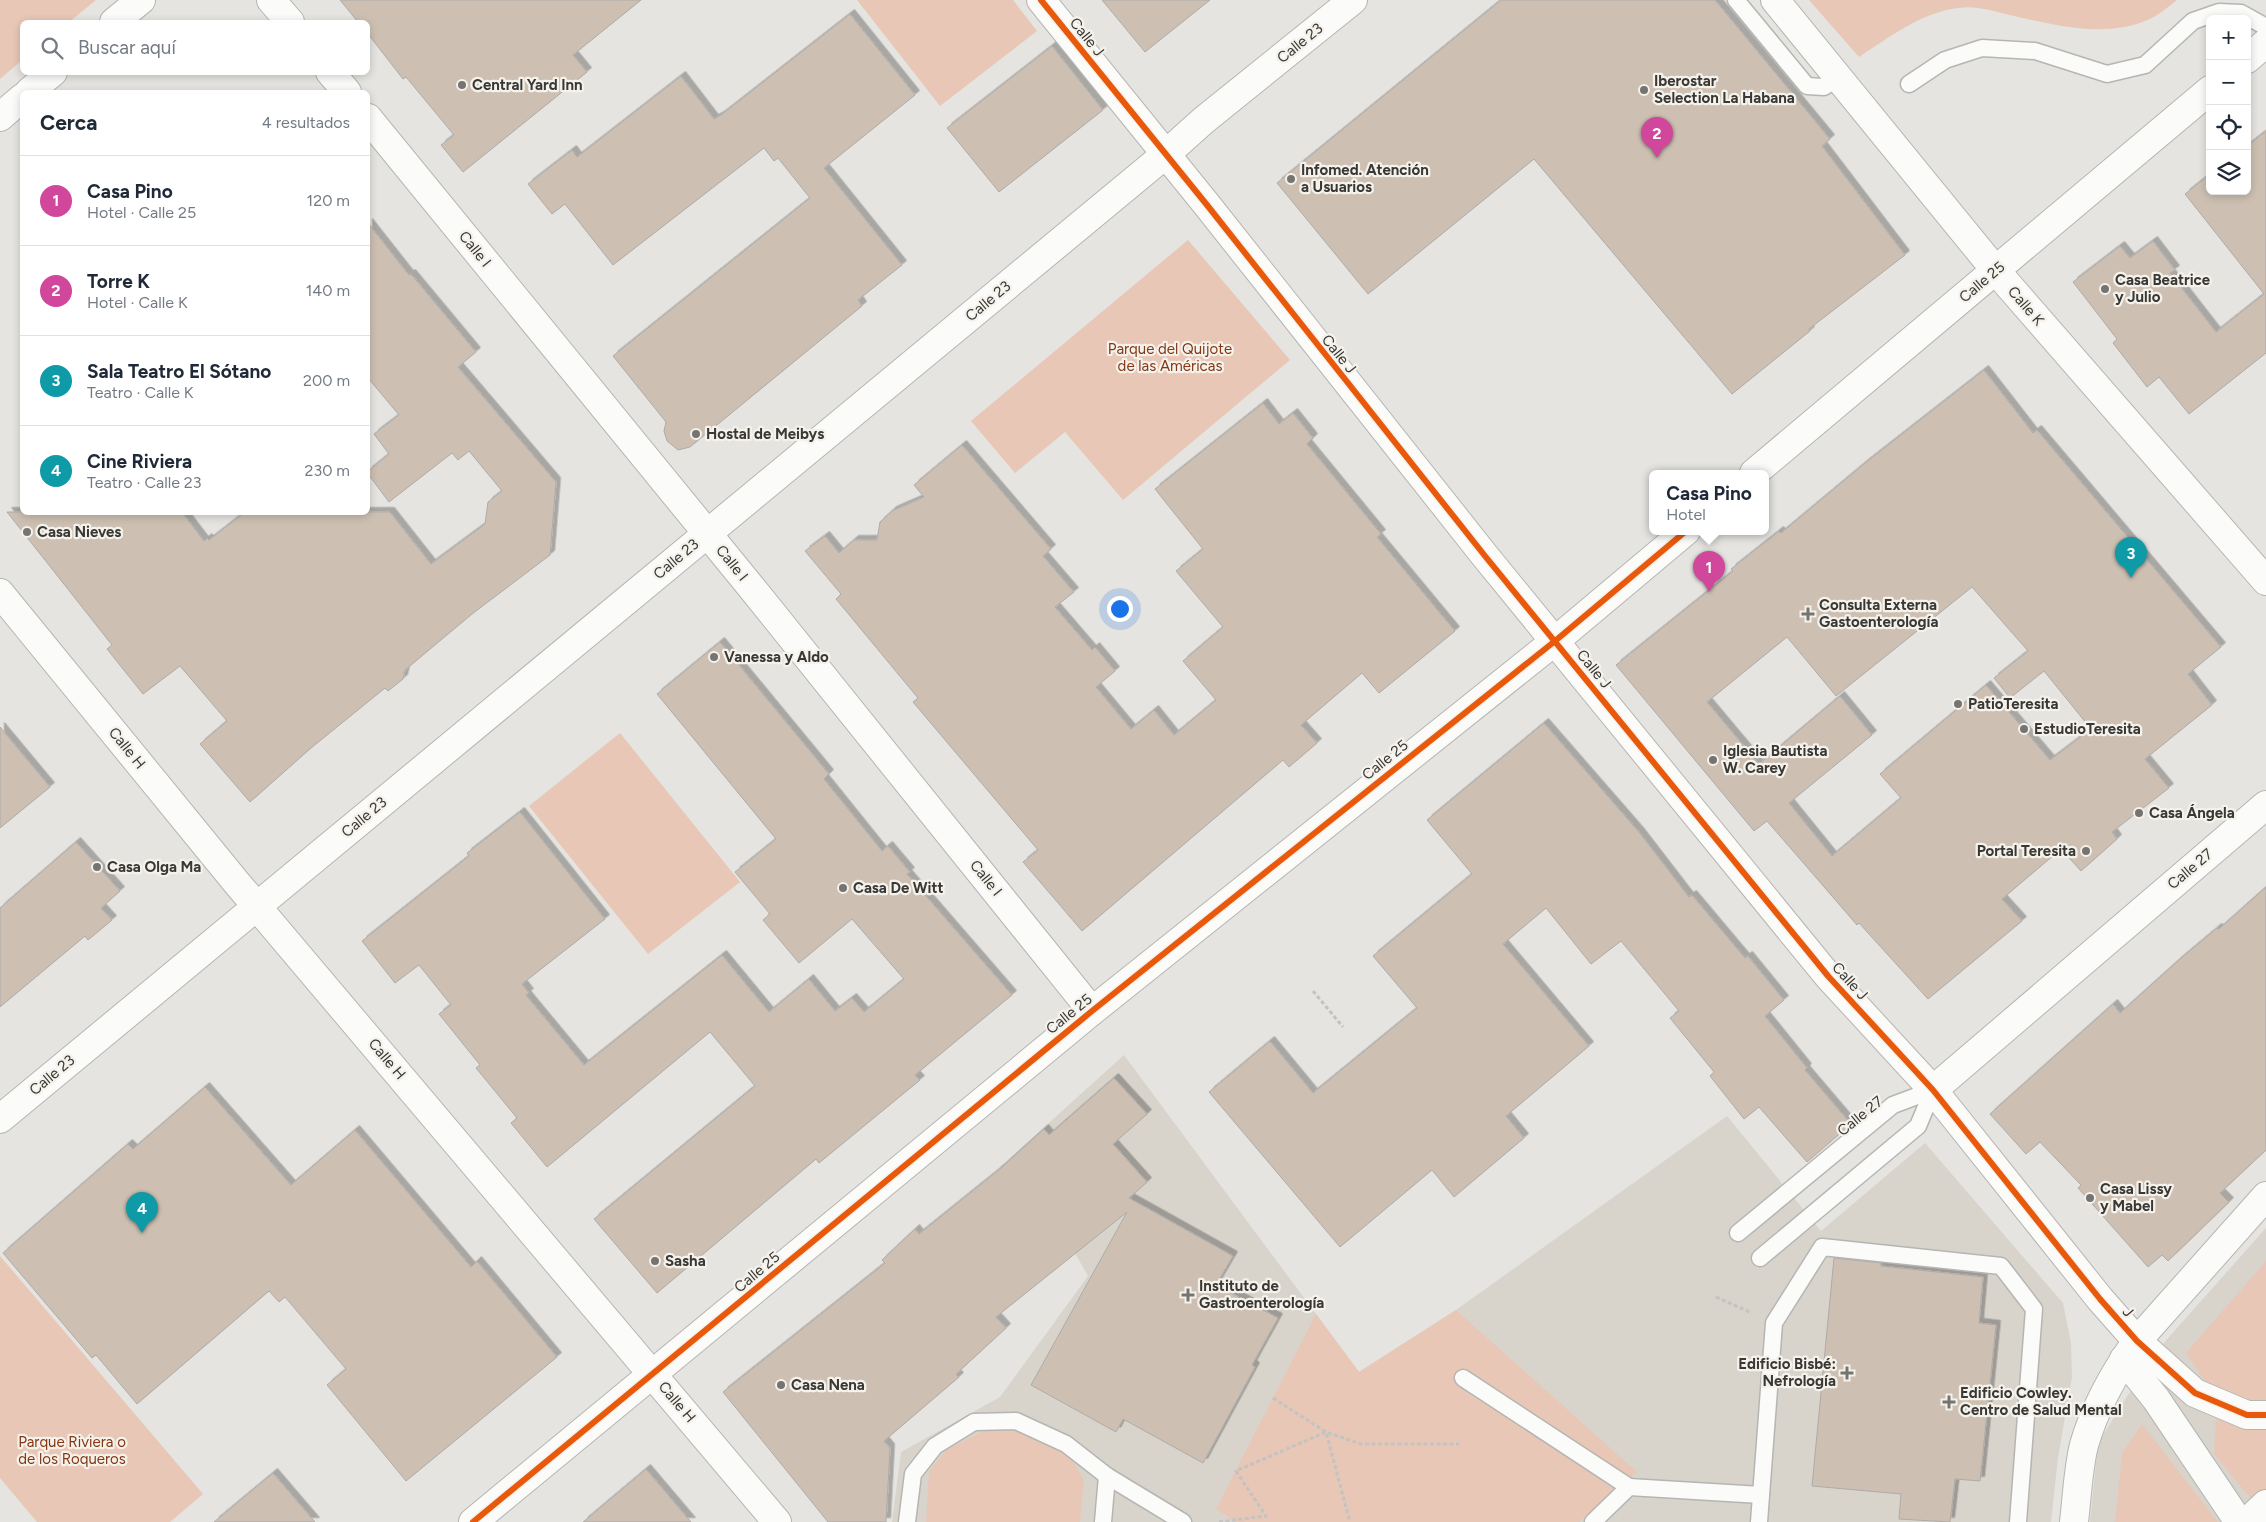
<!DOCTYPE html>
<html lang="es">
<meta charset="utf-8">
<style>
body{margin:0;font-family:Figtree,sans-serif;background:#f2f2f3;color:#1f2937}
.controls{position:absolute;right:15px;top:15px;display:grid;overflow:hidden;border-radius:8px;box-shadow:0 2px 8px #0003}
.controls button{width:45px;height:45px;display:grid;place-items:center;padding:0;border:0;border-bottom:1px solid #e0e1e3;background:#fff;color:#1f2937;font:25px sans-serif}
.you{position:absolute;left:1119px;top:608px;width:18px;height:18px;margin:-12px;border:4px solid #fff;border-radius:50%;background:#1a73e8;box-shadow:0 0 0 8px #1a73e833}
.badge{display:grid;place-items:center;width:32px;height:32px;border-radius:50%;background:#db2777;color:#fff;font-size:16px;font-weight:700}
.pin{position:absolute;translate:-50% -41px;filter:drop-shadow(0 1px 2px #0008)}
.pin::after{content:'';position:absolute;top:26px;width:18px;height:15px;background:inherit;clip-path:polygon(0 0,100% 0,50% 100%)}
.popup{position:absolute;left:1649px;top:470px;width:120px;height:65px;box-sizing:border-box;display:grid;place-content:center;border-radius:8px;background:#fff;filter:drop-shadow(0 1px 4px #0005);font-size:16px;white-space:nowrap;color:#747a83}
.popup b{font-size:19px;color:#1f2937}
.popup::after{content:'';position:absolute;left:50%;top:100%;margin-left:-10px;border:10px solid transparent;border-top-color:#fff}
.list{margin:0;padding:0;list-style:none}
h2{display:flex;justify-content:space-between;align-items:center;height:65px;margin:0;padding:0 20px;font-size:21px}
h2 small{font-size:16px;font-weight:400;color:#747a83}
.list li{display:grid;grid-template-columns:32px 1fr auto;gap:15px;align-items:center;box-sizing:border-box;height:90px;padding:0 20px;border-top:1px solid #e0e1e3}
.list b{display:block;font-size:19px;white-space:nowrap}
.list p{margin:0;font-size:16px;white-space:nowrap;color:#747a83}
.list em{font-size:16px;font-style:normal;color:#747a83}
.icon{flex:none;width:28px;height:28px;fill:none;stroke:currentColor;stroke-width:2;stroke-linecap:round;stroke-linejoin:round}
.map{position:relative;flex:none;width:2266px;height:1522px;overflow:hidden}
.search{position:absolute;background:#fff;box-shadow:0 2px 8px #0003;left:20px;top:20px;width:350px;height:55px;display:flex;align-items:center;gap:12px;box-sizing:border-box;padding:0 18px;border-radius:8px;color:#747a83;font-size:19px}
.panel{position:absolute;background:#fff;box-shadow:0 2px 8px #0003;left:20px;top:90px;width:350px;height:425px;border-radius:8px}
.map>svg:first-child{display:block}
.built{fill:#d8d4cc}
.green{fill:#e8c7b7}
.building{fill:#cdc0b2;stroke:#adaba9;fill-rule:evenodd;filter:url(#shadow)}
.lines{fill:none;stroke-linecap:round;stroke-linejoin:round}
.lane-casing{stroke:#b5b5b2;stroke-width:19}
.street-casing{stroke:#b5b5b2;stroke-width:30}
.secondary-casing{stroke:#b5b5b2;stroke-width:30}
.primary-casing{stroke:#b5b5b2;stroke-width:30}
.path{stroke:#c3c3c1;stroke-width:3;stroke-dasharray:4 2.5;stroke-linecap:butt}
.lane{stroke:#fbfbfa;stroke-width:16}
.street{stroke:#fbfbfa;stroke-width:28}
.secondary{stroke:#fbfbfa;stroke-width:28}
.primary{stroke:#fbfbfa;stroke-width:28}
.cycleway-casing{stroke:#f5f2ec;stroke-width:9}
.cycleway{stroke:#e8590c;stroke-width:6}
.poi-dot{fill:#757471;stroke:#f5f2ec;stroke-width:2}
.labels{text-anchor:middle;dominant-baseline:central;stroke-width:4.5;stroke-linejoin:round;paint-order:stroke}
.street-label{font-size:15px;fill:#393835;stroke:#f5f2ec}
.poi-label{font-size:15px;font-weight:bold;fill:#393835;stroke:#f5f2ec;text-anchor:start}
.park-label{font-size:15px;fill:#833712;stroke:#f5f2ec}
</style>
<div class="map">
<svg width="2266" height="1522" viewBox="0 0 2266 1522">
<defs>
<filter id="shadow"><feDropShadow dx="4.5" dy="-4.5" stdDeviation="0" flood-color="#0004"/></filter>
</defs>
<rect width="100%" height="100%" fill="#e5e4e0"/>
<!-- built -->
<g class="built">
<path d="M1124,1055L1359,1372L1456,1310L1727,1116L1821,1231L1925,1143L2063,1303L2071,1343L2072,1377L2058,1458L2051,1522H892L901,1452L1000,1397L1088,1276L1073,1250L1000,1167Z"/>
<path d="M2266,1228V1522H2090L2098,1443L2153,1355Z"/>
</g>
<!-- green -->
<g class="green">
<path d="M0,0H96L69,22H22V60L0,79Z"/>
<path d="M857,0H1013L1037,31L940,106Z"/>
<path d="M1809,0H2177C2169,6 2161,13 2152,18C2108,39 2059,26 2014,16C1995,12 1978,5 1958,8C1922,12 1888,38 1859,57Z"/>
<path d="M1188,240L1290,360L1123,500L1065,432L1015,473L971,421Z"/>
<path d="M620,733L740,882L648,954L529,806Z"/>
<path d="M0,1256L203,1494L170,1522H37L0,1478Z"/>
<path d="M2266,1261V1517L2214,1454L2217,1399L2186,1353Z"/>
<path d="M1456,1310L1637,1472L1579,1522H1236L1216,1509L1316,1314L1359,1372Z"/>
<path d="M2142,1424L2218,1522H2115L2122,1453Z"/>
<path d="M987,1429H1016L1052,1444L1073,1461L1084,1481L1080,1522H926L929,1471L946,1450Z"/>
</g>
<!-- building -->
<g class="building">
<path d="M340,0H641L573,55L587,72L463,172L441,145L454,135L406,77L403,79L368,34V22H358Z"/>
<path d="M1102,0H1210L1145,52Z"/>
<path d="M1501,0H1715L1830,139L1822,146L1905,255L1809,329L1810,331L1732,394L1534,159L1368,294L1277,183Z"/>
<path d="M850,14L915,95L824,168L902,265L858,300L862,306L690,447L678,450L667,441L664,431L666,422L613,356L810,198L778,158L774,161L764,148L613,265L565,204L552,214L528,184L572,150L577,157L681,76L714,119L721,115Z"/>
<path d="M1052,46L1103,110L999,192L947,128Z"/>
<path d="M2266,131V353L2189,414L2159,377L2147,387L2113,343L2117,339L2073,282L2120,246L2130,258L2153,241L2175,270L2170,273L2216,332L2264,294L2185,194L2210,174V191H2247V146Z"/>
<path d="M368,223L409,275L411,274L476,352L458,367L556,482L550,555L472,614L405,670L403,679L388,691L385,688L311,748L250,802L200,744L227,721L180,666L143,694L107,649L112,645L7,512H182L204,541L207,538L209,540L245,512H390L431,564L485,524L488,502L502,491L469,451L458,460L452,453L389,502L368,474V471L389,454L374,434L399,415L368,378Z"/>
<path d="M1984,370L2033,433L2037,430L2221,647L2188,674L2212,705L2145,759L2169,788L2112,832L2117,839L2081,871L2061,849L2002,899L2022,921L1928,999L1859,923L1857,925L1767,821L1754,831L1616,665L1733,571L1731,569L1779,531L1781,533L1865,463ZM1972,587L2028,651L1994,678L2010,698L2044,671L2091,729L2050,760L1986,685L1880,774L1901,798L1832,856L1789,803L1872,735L1840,696L1759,764L1707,702L1787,637L1836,696Z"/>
<path d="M1263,403L1279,424L1293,413L1313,438L1307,444L1381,534L1377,537L1455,631L1379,693L1362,673L1301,725L1317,743L1289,767L1283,760L1082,931L1023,862L1038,850L913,702L918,698L836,599L841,594L805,551L825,536L839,553L854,540H877L880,522L892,511L924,497L914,485L962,445L1051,549L1043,556L1074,592L1055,607L1092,650L1095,647L1115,671L1096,687L1131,729L1154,710L1174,735L1216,700L1183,661L1223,627L1176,571L1203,549L1155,489Z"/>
<path d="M720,642L829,774L824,779L882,851L888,846L910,872L907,874L1012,995L915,1075L920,1080L819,1163L816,1159L657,1293L594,1219L755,1086L710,1032L547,1167L511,1123L517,1118L476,1068L480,1065L439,1014L451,1005L419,965L395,983L362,941L469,856L467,853L520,812L605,919L522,984L529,993L526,995L584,1065L722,955L769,1012L809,979L835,1011L852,998L864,1012L904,979L852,919L799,963L763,920L770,914L735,872L776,839L657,694Z"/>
<path d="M1544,723L1639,832L1689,897L1692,895L1745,958L1748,956L1784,1000L1765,1016L1807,1068L1805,1070L1851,1124L1807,1162L1759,1107L1744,1119L1710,1076L1714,1072L1670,1018L1679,1011L1621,941L1591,964L1546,908L1503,944L1589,1046L1506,1116L1524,1138L1454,1197L1432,1170L1340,1247L1209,1092L1270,1041L1313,1093L1417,1008L1373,956L1472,874L1427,820Z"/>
<path d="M0,727L50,787L0,828Z"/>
<path d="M76,842L120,891L101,908L112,920L88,940L85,936L0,1007V908Z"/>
<path d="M2266,887V1150L2220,1193L2229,1202L2168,1261L2162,1255L2148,1267L2078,1188L2081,1185L2040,1142L2026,1154L1990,1114L2113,1004L2120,1013L2180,959L2217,928L2219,929Z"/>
<path d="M1114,1078L1147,1114L1113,1144L1147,1182L1129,1198L1233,1256L1216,1285L1278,1318L1252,1365L1255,1367L1203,1463L1123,1419L1116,1432L1031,1385L1127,1212L996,1317L1006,1328L956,1374L959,1377L884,1441L890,1448L886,1522H828L723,1392L885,1263L882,1260L915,1229L919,1234L1001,1168L1044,1129L1049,1135Z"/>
<path d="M205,1087L291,1185L355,1130L471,1267L477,1261L557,1357L406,1481L327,1385L346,1369L285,1297L279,1302L269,1291L137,1404L96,1355L92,1358L3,1253L128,1144L133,1149Z"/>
<path d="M1834,1258L1881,1263V1266L1983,1277L1979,1323L1996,1325L1980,1481L1955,1479L1950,1522L1899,1519L1901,1494L1812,1486Z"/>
<path d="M646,1469L691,1522H583Z"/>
<path d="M273,1473L315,1522H214Z"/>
</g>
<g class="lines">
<defs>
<g id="lane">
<path d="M1736,0L1807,86L1824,87L1838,77"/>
<path d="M1909,84L1945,60L1982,48L2035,51L2107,74L2145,65L2193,21L2219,12L2241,13L2266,27"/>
<path d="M1738,1233L1893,1105L1933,1090L1918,1126L1760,1258"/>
<path d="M1463,1378L1629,1487"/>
<path d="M907,1522L913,1474L935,1446L974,1422L1016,1421L1066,1444L1107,1476L1183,1522"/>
<path d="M1103,1522L1107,1476"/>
<path d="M1593,1522L1629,1487L1761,1495"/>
<path d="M1759,1522L1774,1323L1822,1247L2001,1266L2034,1309L2018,1522"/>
</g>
<g id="street">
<path d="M271,0L290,22"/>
<path d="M1775,0L1996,271L2266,581"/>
<path d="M330,72L347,92"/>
<path d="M368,118L751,587L1092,1011"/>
<path d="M0,593L236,882L777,1522"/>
<path d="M1933,1090L2266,805"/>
<path d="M2137,1341L2195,1393L2247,1415H2266"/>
<path d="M2124,1359L2156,1399L2239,1522"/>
<path d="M2247,1522L2266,1504"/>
</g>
<g id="secondary">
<path d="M1041,0L1207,205L1485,556L1828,976L1933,1090L2100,1299L2137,1341"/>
<path d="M114,22L141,0"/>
<path d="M2247,59L2266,43"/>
<path d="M29,92L53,72"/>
<path d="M0,117L22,98"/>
<path d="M1754,473L2210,90"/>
<path d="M473,1522L1092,1011L1555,641L1686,531"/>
<path d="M2074,1522C2077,1497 2078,1469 2084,1445C2095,1407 2114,1373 2137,1341L2266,1196"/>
</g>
<path id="primary" d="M0,1119L1166,154L1204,120L1353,0"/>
</defs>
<!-- lane casing -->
<use href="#lane" class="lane-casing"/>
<!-- street casing -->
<use href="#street" class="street-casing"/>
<!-- secondary casing -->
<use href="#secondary" class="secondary-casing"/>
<!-- primary casing -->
<use href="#primary" class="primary-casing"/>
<!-- path -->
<g class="path">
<path d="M1313,991L1343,1027"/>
<path d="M1716,1297L1752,1313"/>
<path d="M1273,1398L1326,1432L1361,1444H1459"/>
<path d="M1219,1522L1266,1516L1236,1471L1326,1432L1350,1522"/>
</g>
<!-- lane -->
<use href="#lane" class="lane"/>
<!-- street -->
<use href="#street" class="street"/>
<!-- secondary -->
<use href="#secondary" class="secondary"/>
<!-- primary -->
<use href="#primary" class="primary"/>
<defs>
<g id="cycleway">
<path d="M1041,0L1207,205L1485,556L1828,976L1933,1090L2100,1299L2137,1341L2195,1393L2247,1415H2266"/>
<path d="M473,1522L1092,1011L1555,641L1686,531"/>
</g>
</defs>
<!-- cycleway casing -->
<use href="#cycleway" class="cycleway-casing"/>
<!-- cycleway -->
<use href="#cycleway" class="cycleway"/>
</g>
<!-- markers -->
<g class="poi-dot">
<circle cx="462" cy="85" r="5"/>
<circle cx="1644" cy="90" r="5"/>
<circle cx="1291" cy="179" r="5"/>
<circle cx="2105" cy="289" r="5"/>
<circle cx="696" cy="434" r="5"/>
<circle cx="27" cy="532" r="5"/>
<path d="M1805.5 606.5h5v5h5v5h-5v5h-5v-5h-5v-5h5z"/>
<circle cx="714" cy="657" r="5"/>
<circle cx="1958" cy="704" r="5"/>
<circle cx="2024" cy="729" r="5"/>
<circle cx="1713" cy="760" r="5"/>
<circle cx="2139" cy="813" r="5"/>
<circle cx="2086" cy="851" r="5"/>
<circle cx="97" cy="867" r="5"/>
<circle cx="843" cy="888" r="5"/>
<circle cx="2090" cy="1198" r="5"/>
<circle cx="655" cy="1261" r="5"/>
<path d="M1185.5 1287.5h5v5h5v5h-5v5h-5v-5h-5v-5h5z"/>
<path d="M1844.5 1365.5h5v5h5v5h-5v5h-5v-5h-5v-5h5z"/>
<circle cx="781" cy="1385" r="5"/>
<path d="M1946.5 1394.5h5v5h5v5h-5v5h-5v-5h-5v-5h5z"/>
</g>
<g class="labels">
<!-- street labels -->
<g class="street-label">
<text transform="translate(1087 37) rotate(51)">Calle J</text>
<text transform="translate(1300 43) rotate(-39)">Calle 23</text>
<text transform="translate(475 249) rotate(51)">Calle I</text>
<text transform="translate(1982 282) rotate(-40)">Calle 25</text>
<text transform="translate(988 301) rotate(-40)">Calle 23</text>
<text transform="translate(2026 306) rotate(49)">Calle K</text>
<text transform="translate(1339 354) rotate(51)">Calle J</text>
<text transform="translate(676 559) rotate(-40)">Calle 23</text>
<text transform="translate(732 563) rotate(51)">Calle I</text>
<text transform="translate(1594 669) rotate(51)">Calle J</text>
<text transform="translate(127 748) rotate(51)">Calle H</text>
<text transform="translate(1385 760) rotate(-39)">Calle 25</text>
<text transform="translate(364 817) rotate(-40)">Calle 23</text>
<text transform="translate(2190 869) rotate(-40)">Calle 27</text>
<text transform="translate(986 878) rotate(51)">Calle I</text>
<text transform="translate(1850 981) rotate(48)">Calle J</text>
<text transform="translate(1069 1014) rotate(-39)">Calle 25</text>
<text transform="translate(387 1059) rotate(50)">Calle H</text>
<text transform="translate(52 1075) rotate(-40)">Calle 23</text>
<text transform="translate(1860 1116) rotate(-39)">Calle 27</text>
<text transform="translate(757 1272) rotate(-40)">Calle 25</text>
<text transform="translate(2128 1312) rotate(49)">J</text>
<text transform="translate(677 1402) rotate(50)">Calle H</text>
</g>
<!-- poi labels -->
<g class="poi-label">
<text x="1654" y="81">Iberostar<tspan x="1654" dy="17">Selection La Habana</tspan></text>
<text x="472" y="85">Central Yard Inn</text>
<text x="1301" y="170">Infomed. Atención<tspan x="1301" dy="17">a Usuarios</tspan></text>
<text x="2115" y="280">Casa Beatrice<tspan x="2115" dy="17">y Julio</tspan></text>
<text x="706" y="434">Hostal de Meibys</text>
<text x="37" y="532">Casa Nieves</text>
<text x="1819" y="605">Consulta Externa<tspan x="1819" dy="17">Gastoenterología</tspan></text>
<text x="724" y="657">Vanessa y Aldo</text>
<text x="1968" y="704">PatioTeresita</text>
<text x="2034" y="729">EstudioTeresita</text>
<text x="1723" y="751">Iglesia Bautista<tspan x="1723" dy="17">W. Carey</tspan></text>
<text x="2149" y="813">Casa Ángela</text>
<text x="2076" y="851" text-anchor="end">Portal Teresita</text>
<text x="107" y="867">Casa Olga Ma</text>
<text x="853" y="888">Casa De Witt</text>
<text x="2100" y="1189">Casa Lissy<tspan x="2100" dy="17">y Mabel</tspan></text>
<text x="665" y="1261">Sasha</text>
<text x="1199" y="1286">Instituto de<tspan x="1199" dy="17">Gastroenterología</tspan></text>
<text x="1836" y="1364" text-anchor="end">Edificio Bisbé:<tspan x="1836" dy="17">Nefrología</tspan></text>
<text x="791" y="1385">Casa Nena</text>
<text x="1960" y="1393">Edificio Cowley.<tspan x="1960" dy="17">Centro de Salud Mental</tspan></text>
</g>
<!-- park labels -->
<g class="park-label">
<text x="1170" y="349">Parque del Quijote<tspan x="1170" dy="17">de las Américas</tspan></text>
<text x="72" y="1442">Parque Riviera o<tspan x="72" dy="17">de los Roqueros</tspan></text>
</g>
</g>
</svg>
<div class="controls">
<button>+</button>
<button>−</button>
<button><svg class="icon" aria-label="locate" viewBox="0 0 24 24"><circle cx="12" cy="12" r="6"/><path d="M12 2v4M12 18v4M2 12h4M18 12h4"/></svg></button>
<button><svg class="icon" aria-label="layers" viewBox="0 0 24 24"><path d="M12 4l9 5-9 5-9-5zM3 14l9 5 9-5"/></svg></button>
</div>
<div class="you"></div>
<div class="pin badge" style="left:1709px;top:592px;background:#d1479c">1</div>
<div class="popup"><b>Casa Pino</b>Hotel</div>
<div class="pin badge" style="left:1657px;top:158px;background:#d1479c">2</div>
<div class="pin badge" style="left:2131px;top:578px;background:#0f9aa8">3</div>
<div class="pin badge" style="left:142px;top:1233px;background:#0f9aa8">4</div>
<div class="search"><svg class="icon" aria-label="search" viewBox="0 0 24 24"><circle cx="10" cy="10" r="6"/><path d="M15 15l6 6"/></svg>Buscar aquí</div>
<section class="panel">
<h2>Cerca<small>4 resultados</small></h2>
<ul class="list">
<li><span class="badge" style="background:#d1479c">1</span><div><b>Casa Pino</b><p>Hotel · Calle 25</p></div><em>120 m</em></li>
<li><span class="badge" style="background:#d1479c">2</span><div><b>Torre K</b><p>Hotel · Calle K</p></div><em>140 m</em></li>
<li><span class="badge" style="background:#0f9aa8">3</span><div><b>Sala Teatro El Sótano</b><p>Teatro · Calle K</p></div><em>200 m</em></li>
<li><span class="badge" style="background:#0f9aa8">4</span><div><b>Cine Riviera</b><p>Teatro · Calle 23</p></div><em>230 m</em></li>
</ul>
</section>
</div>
